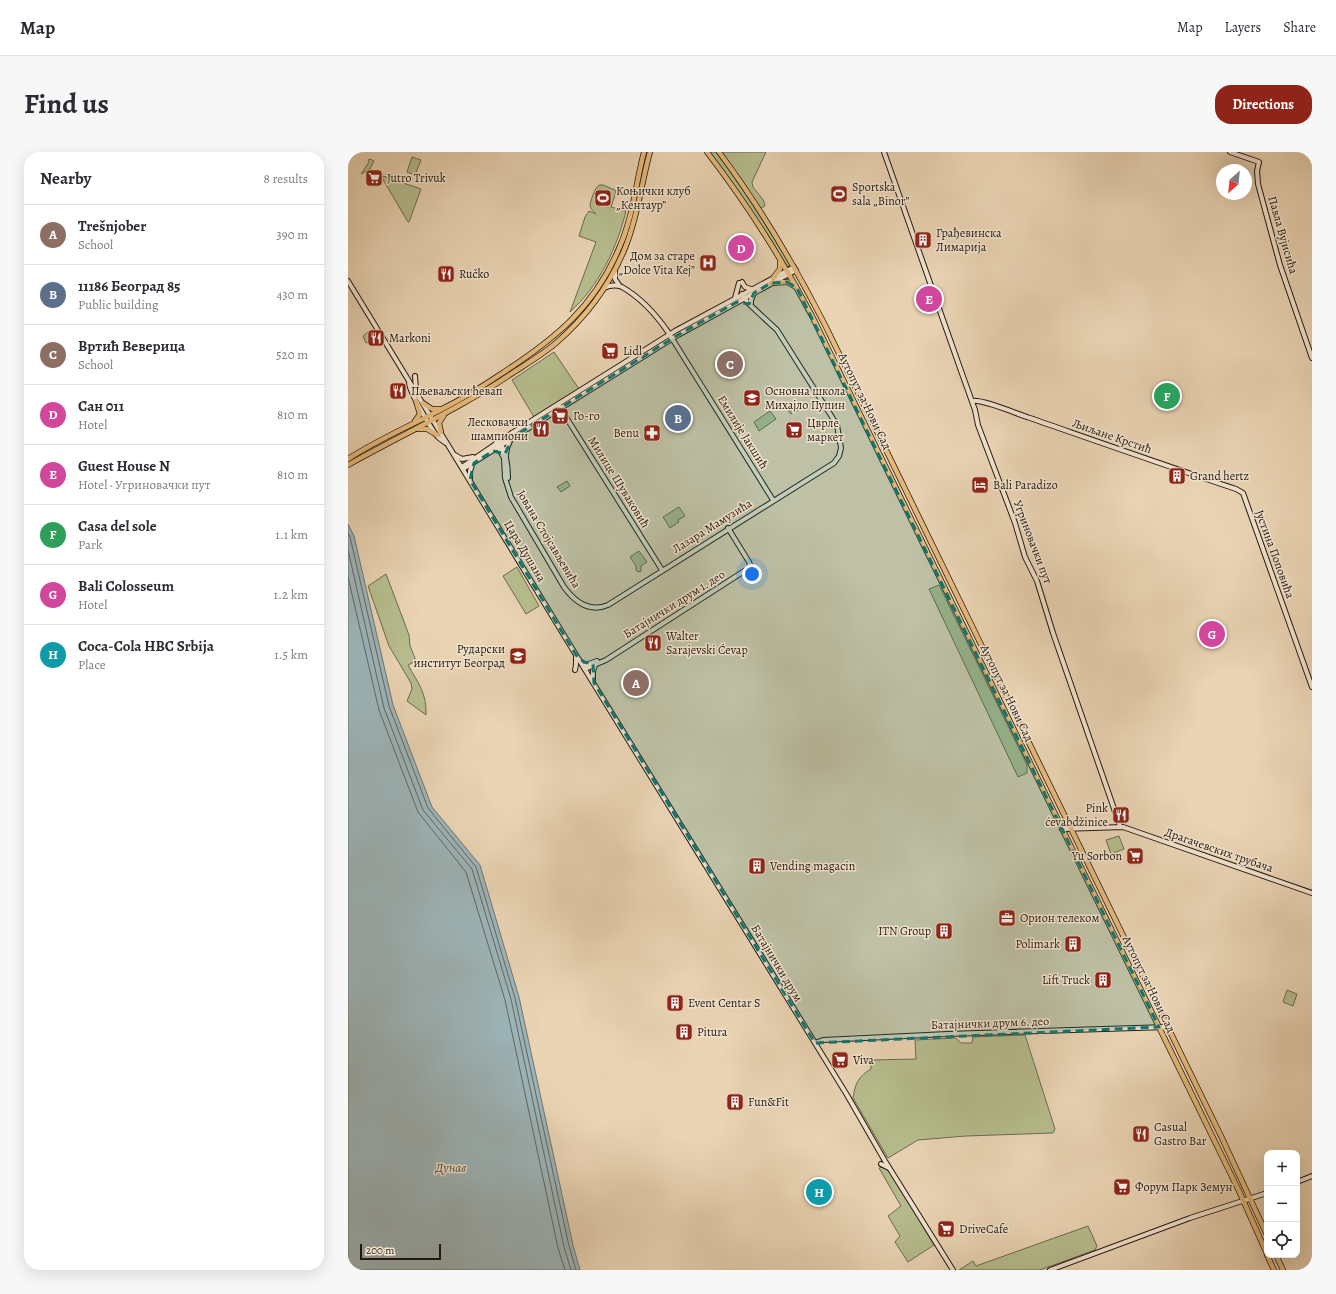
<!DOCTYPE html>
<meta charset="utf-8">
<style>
body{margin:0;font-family:Alegreya,serif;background:#f7f7f7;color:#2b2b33}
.controls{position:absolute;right:12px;bottom:12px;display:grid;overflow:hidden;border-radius:8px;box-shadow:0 4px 16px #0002}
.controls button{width:36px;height:36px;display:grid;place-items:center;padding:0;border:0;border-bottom:1px solid #e1e1e2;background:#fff;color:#2b2b33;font:20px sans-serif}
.compass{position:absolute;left:868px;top:12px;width:36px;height:36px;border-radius:50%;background:#fff;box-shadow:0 4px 16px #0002;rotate:207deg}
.scale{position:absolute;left:12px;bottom:10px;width:81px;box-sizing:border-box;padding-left:4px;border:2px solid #241712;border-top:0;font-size:11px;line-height:14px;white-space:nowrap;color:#241712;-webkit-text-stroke:3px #f1e3ce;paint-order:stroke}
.you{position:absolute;left:404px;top:422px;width:14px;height:14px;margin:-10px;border:3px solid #fff;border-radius:50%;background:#1a73e8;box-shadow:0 0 0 6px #1a73e833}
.badge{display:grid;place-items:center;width:26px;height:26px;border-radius:50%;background:#8f2418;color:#fff;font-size:13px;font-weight:700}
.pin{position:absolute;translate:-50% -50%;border:2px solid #fff;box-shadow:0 1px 4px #0006}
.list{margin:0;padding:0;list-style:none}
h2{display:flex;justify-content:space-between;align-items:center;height:52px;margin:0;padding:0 16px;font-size:17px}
h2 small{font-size:13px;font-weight:400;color:#7c7c81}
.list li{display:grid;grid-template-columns:26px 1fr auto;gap:12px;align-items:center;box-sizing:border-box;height:60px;padding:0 16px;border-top:1px solid #e1e1e2}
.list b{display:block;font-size:15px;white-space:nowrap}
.list p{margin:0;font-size:13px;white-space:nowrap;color:#7c7c81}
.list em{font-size:13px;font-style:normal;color:#7c7c81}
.icon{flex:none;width:22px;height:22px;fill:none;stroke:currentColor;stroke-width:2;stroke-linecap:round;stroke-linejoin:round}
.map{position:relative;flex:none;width:964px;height:1118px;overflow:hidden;border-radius:16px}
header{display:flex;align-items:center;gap:24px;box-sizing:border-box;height:56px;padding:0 20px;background:#fff;border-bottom:1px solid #e1e1e2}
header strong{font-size:19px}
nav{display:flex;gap:22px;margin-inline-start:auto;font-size:14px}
.intro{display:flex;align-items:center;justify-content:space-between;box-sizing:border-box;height:96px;padding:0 24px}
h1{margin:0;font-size:28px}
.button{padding:10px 18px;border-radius:16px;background:#8f2418;color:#fff;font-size:14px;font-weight:700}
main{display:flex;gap:24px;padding:0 24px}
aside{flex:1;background:#fff;border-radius:16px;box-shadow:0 4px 16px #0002}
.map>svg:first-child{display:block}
.green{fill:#b6bd8e;stroke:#6d6a50}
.water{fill:#9db5b9;stroke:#6d7676}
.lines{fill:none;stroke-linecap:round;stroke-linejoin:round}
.shore{stroke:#606666;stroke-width:1}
.secondary-casing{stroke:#241712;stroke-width:6}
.primary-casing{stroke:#241712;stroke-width:6}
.secondary{stroke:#f1e3ce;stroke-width:4}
.primary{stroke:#e5ba7a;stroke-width:4.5}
.marked{fill:#0f766e;fill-opacity:0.2;stroke:#0f766e;stroke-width:3;stroke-dasharray:8 5;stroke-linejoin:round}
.labels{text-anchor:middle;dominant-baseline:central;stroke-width:3;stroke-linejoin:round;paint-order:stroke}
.poi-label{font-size:12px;fill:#241712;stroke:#f1e3ce;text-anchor:start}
.street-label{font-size:12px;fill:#241712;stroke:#f1e3ce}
.water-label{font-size:13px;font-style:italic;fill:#4e4e4c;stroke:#f1e3ce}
</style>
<header>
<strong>Map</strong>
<nav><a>Map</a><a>Layers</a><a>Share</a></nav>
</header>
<div class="intro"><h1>Find us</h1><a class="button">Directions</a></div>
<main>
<aside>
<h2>Nearby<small>8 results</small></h2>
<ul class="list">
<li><span class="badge" style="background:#8d6e63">A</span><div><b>Trešnjober</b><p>School</p></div><em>390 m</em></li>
<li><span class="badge" style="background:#5c6f8a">B</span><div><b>11186 Београд 85</b><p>Public building</p></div><em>430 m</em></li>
<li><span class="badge" style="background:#8d6e63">C</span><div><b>Вртић Веверица</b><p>School</p></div><em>520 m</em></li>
<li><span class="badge" style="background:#d1479c">D</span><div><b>Сан 011</b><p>Hotel</p></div><em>810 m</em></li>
<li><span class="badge" style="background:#d1479c">E</span><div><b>Guest House N</b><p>Hotel · Угриновачки пут</p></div><em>810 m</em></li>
<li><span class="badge" style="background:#2e9e5b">F</span><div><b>Casa del sole</b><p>Park</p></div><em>1.1 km</em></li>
<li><span class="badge" style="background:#d1479c">G</span><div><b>Bali Colosseum</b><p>Hotel</p></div><em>1.2 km</em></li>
<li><span class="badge" style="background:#0f9aa8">H</span><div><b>Coca-Cola HBC Srbija</b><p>Place</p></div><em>1.5 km</em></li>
</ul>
</aside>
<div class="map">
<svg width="964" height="1118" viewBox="0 0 964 1118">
<rect width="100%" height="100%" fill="#ead4b4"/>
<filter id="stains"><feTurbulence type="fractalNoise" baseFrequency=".005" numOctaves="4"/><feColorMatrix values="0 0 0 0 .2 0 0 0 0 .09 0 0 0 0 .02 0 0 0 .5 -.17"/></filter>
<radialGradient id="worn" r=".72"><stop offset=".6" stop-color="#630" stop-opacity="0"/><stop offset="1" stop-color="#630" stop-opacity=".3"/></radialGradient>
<!-- green -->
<g class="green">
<path d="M362,0H368C395,37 419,74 442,113V115L439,114L396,47Z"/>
<path d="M374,0H418L404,30L405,35L416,49V51L417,54L413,56Z"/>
<path d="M64,5L73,8L67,23L59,20Z"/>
<path d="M22,7L26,9L22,17L13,22L21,10L20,8Z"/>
<path d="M35,24L73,37L61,70H60L34,26Z"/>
<path d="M251,33H255L267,38L268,40L263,55L278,59C269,96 251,134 222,160L248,90L231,84L237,65L241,59L248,62C246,60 243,58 242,54C242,49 247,36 251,33Z"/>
<path d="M20,180L26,189L18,191L15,184Z"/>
<path d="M206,200L231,237L186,265L164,228Z"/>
<path d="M448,251L452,257L443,262L439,257Z"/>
<path d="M422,259L428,267L411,279L406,270Z"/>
<path d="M219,329L222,334L213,340L209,335Z"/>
<path d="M331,355L337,364L330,368L331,370L322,376L315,365Z"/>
<path d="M291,399L299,410L293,414V419L290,420L288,418V414L282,405Z"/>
<path d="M169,415L191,454L178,462L155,424Z"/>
<path d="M38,422L61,483L62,494L67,506L66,510L60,513C70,531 79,541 78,563L59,549L64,537L63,531L41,494L20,434Z"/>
<path d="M591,433L679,613V621L670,625L581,437Z"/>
<path d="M771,684L776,697L763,702L758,688Z"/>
<path d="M939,838L949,842L945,854L935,850Z"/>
<path d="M677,883L707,977L705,981L618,984L570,988L540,1006L505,946C507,931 511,924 523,917V908L568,907L567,888L608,886L613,891H624L625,885Z"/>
<path d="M534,1015L542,1019L586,1093L560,1110L547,1090L552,1084L540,1064L553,1054L531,1016Z"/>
<path d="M740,1074L749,1094L747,1098L692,1118H611L625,1109L628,1114Z"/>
</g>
<!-- water -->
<path class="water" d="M0,372L6,384L45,553L84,655L132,713L171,845L225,1093L232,1118H0Z"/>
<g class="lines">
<!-- shore -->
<g class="shore">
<path d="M0,381L2,385L41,554L80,656L128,715L167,846L221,1094L228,1118"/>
<path d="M0,398L36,556L75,658L124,717L163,847L216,1095L223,1118"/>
<path d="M0,425L31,558L70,660L118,720L157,848L210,1096L217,1118"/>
</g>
<defs>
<g id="secondary">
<path d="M536,0L612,216L627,258L630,273L667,371L677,405L689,429L705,481L772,674"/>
<path d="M882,0L911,10L909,19L910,32L932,113L964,206"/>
<path d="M267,119V127L271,133"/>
<path d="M0,129L228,503L499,943L537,1009L605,1118"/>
<path d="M394,130L397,135L403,137"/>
<path d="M256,136C262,133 267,132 274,135C293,146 307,161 320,180L425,348"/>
<path d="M387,146L391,131"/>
<path d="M403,151V148L406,141"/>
<path d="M67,224L68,237"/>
<path d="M61,231C62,241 83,277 90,285C92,287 95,289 98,291"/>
<path d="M624,249C635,247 669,262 682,266C751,290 819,314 888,337L895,341L964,535"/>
<path d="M211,254L314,418"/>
<path d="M148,291L156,306L157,326L163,345L216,435C227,450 241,461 260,453L486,311L491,304L493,296L489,273L429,178L400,151L394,142"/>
<path d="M153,292C159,303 160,314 160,326"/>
<path d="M107,303L114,307L125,305"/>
<path d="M158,303L159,296L162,289"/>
<path d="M114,315L164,281L327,179L446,115"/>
<path d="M115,317L330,183L448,118"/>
<path d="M122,328V319L124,313"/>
<path d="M235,514L249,509"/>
<path d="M237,517L258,508L401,416L402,413L401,410L380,376"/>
<path d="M227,518L228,513V504"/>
<path d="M245,528V519L247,513"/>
<path d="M714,677L775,675L964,741"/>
<path d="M467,891L475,888L600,882L819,875"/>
<path d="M533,1012L541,1016"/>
<path d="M949,1030L964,1024"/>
<path d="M702,1118L842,1066L919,1041"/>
</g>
<g id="primary">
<path d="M359,0C399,52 434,107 464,164L891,1039L919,1102"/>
<path d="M371,0C412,55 447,114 478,175L873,984L919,1083"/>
<path d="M425,126L432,117V108"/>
<path d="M423,131L439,130L448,135"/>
<path d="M75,251L84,257H93"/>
<path d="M67,269L72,262L68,249"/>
<path d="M70,277H79L89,283"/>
<path d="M93,280L91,271L96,263"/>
<path d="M0,307C31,287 64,273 96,256C116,246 135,234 153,222C207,187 247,155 272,94C285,64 288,31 296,0"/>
<path d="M0,313C55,282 113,256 166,220C180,211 195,202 208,191C238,165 262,133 277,96C290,65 293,32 302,0"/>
<path d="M919,1103L926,1118"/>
<path d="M928,1103L935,1118"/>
</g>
</defs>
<!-- secondary casing -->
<use href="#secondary" class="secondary-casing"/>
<!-- primary casing -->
<use href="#primary" class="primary-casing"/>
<!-- secondary -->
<use href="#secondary" class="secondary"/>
<!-- primary -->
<use href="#primary" class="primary"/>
</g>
<!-- marked area -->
<path class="marked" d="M439,130L449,136L811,875L467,891L246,531L245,512L236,510L228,503L122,328L126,311L145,299L157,302L164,286L330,183L389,150L401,152L406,141L423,131Z"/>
<!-- icons -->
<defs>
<symbol id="supermarket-square" viewBox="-11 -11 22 22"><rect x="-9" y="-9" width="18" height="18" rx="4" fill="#8f2418" stroke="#f1e3ce"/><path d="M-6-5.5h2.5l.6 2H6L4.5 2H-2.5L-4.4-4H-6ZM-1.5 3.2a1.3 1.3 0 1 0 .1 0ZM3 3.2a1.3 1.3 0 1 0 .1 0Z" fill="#fff"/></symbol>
<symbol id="stadium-square" viewBox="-11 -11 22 22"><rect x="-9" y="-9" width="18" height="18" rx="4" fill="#8f2418" stroke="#f1e3ce"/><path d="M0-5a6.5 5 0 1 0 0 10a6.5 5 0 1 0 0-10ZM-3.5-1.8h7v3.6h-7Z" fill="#fff"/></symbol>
<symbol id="building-square" viewBox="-11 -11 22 22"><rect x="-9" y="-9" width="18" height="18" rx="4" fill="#8f2418" stroke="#f1e3ce"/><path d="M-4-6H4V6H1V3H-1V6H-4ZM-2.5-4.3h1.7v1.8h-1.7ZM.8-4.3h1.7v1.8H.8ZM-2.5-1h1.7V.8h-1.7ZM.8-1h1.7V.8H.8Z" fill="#fff"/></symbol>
<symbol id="hospital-square" viewBox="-11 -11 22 22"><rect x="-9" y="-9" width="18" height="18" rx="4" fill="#8f2418" stroke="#f1e3ce"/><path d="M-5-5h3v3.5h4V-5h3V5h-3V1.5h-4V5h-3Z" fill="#fff"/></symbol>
<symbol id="restaurant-square" viewBox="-11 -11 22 22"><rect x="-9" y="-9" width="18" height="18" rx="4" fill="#8f2418" stroke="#f1e3ce"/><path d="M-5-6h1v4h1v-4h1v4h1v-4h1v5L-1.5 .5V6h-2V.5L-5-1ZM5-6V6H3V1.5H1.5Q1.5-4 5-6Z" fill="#fff"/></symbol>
<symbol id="school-square" viewBox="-11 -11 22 22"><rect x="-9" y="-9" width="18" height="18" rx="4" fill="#8f2418" stroke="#f1e3ce"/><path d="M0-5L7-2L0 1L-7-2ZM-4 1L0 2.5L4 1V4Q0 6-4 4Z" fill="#fff"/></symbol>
<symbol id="pharmacy-square" viewBox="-11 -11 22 22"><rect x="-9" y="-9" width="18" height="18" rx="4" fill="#8f2418" stroke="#f1e3ce"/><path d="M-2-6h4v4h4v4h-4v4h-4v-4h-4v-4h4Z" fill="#fff"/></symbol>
<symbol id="hotel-square" viewBox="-11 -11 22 22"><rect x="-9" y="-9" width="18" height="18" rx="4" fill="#8f2418" stroke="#f1e3ce"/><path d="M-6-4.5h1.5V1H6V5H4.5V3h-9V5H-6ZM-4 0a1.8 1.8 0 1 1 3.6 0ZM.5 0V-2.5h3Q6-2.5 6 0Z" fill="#fff"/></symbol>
<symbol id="university-square" viewBox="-11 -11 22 22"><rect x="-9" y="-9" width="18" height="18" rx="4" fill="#8f2418" stroke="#f1e3ce"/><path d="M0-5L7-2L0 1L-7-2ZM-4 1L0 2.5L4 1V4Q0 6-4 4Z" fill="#fff"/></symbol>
<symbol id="office-square" viewBox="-11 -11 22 22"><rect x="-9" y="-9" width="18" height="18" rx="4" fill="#8f2418" stroke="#f1e3ce"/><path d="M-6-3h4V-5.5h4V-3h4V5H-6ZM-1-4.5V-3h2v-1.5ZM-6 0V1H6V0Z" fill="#fff"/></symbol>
</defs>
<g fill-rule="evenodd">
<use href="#supermarket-square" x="16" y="16" width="20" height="20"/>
<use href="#stadium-square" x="481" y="32" width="20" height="20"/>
<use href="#stadium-square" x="245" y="36" width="20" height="20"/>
<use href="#building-square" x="565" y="78" width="20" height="20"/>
<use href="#hospital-square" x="350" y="101" width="20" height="20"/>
<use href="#restaurant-square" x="88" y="112" width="20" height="20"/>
<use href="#restaurant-square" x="18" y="176" width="20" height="20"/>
<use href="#supermarket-square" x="252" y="189" width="20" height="20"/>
<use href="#restaurant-square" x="40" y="229" width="20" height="20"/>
<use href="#school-square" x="394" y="236" width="20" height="20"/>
<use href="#supermarket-square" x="202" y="254" width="20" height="20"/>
<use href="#restaurant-square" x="183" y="267" width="20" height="20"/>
<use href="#supermarket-square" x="436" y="268" width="20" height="20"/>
<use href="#pharmacy-square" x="294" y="271" width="20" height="20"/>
<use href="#building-square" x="819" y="314" width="20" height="20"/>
<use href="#hotel-square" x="622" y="323" width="20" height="20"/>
<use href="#restaurant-square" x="295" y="481" width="20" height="20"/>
<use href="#university-square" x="160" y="494" width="20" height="20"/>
<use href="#restaurant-square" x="763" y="653" width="20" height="20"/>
<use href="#supermarket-square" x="777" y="694" width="20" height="20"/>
<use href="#building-square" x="399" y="704" width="20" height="20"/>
<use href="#office-square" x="649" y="756" width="20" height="20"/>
<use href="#building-square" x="586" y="769" width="20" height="20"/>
<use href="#building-square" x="715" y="782" width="20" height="20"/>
<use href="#building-square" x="745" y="818" width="20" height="20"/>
<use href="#building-square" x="317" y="841" width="20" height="20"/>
<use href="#building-square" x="326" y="870" width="20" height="20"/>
<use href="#supermarket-square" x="482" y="898" width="20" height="20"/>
<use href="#building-square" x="377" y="940" width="20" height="20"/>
<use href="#restaurant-square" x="783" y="972" width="20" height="20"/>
<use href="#supermarket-square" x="764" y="1025" width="20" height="20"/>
<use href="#supermarket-square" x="588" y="1067" width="20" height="20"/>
</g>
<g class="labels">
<!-- poi labels -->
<g class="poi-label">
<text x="39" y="26">Jutro Trivuk</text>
<text x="504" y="35">Sportska<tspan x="504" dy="14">sala „Binor”</tspan></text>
<text x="268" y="39">Коњички клуб<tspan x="268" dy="14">„Кентаур”</tspan></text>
<text x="588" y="81">Грађевинска<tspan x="588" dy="14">Лимарија</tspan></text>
<text x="347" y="104" text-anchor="end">Дом за старе<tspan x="347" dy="14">„Dolce Vita Kej”</tspan></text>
<text x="111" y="122">Ručko</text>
<text x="41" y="186">Markoni</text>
<text x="275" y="199">Lidl</text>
<text x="63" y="239">Пљеваљски ћевап</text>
<text x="417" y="239">Основна школа<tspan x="417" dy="14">Михајло Пупин</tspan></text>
<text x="225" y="264">Го-го</text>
<text x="180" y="270" text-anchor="end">Лесковачки<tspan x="180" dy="14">шампиони</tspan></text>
<text x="459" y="271">Цврле<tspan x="459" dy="14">маркет</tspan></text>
<text x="291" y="281" text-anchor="end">Benu</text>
<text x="842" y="324">Grand hertz</text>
<text x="645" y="333">Bali Paradizo</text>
<text x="318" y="484">Walter<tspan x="318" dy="14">Sarajevski Ćevap</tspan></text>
<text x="157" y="497" text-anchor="end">Рударски<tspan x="157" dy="14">институт Београд</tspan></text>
<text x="760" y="656" text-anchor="end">Pink<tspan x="760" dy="14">ćevabdžinice</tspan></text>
<text x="774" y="704" text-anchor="end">Yu Sorbon</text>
<text x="422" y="714">Vending magacin</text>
<text x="672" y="766">Орион телеком</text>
<text x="583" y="779" text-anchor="end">ITN Group</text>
<text x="712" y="792" text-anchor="end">Polimark</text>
<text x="742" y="828" text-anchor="end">Lift Truck</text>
<text x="340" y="851">Event Centar S</text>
<text x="349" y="880">Pitura</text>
<text x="505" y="908">Viva</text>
<text x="400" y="950">Fun&amp;Fit</text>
<text x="806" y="975">Casual<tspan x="806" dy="14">Gastro Bar</tspan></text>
<text x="787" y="1035">Форум Парк Земун</text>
<text x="611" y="1077">DriveCafe</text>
</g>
<!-- street labels -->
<g class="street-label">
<text transform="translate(935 83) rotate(74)">Павла Вујисића</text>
<text transform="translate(517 249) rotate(64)">Аутопут за Нови Сад</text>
<text transform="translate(395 280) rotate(58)">Емилије Јакшић</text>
<text transform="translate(764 284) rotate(19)">Љиљане Крстић</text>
<text transform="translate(271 330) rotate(58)">Милице Шуваковић</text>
<text transform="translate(364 374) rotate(-32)">Лазара Мамузића</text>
<text transform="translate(201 387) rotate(59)">Јована Стојсављевића</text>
<text transform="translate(685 390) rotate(69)">Угриновачки пут</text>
<text transform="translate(177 399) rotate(59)">Цара Душана</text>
<text transform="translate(927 402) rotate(70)">Јустина Поповића</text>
<text transform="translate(326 452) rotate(-32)">Батајнички друм 1. део</text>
<text transform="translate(659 541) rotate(64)">Аутопут за Нови Сад</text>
<text transform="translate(871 698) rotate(19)">Драгачевских трубача</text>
<text transform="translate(429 811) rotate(59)">Батајнички друм</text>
<text transform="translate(801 832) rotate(64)">Аутопут за Нови Сад</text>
<text transform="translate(642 871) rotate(-2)">Батајнички друм 6. део</text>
</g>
<!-- water labels -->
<g class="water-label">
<text x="103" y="1015">Дунав</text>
</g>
</g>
<rect width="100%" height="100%" filter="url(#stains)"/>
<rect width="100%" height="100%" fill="url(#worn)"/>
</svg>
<div class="controls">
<button>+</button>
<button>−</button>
<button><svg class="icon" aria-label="locate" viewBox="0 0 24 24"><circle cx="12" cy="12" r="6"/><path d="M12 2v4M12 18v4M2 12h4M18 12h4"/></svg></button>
</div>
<svg class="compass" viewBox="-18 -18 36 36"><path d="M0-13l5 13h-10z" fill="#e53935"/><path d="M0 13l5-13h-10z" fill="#7c7c81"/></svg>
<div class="scale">200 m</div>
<div class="you"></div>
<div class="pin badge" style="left:288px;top:531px;background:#8d6e63">A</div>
<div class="pin badge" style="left:330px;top:266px;background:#5c6f8a">B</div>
<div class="pin badge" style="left:382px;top:212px;background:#8d6e63">C</div>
<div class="pin badge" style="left:393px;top:96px;background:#d1479c">D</div>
<div class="pin badge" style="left:581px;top:147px;background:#d1479c">E</div>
<div class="pin badge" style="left:819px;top:244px;background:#2e9e5b">F</div>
<div class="pin badge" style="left:864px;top:482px;background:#d1479c">G</div>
<div class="pin badge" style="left:471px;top:1040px;background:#0f9aa8">H</div>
</div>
</main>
